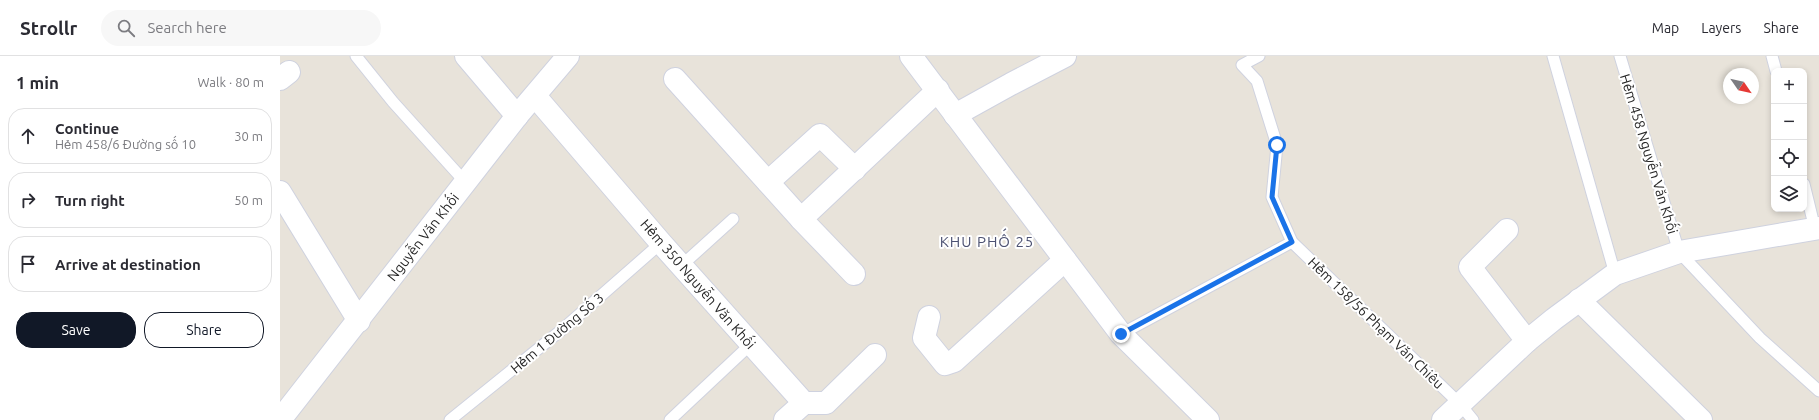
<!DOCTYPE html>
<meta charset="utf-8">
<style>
body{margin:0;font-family:Ubuntu,sans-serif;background:#f7f7f7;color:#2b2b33}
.controls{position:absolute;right:12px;top:12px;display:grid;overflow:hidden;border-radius:8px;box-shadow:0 2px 6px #0003}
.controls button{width:36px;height:36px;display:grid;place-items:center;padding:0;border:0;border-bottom:1px solid #e1e1e2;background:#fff;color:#2b2b33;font:20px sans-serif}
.compass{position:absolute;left:1443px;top:12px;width:36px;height:36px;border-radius:50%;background:#fff;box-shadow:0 2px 6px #0003;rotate:124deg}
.stop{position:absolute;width:12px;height:12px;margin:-9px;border:3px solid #1a73e8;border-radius:50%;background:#fff}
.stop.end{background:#1a73e8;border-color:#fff;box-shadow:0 1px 4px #0008}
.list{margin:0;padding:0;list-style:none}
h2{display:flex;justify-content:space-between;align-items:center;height:52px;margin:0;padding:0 16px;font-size:17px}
h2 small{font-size:13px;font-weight:400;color:#7c7c81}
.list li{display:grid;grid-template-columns:26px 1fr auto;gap:12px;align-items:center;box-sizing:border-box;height:56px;margin:0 8px 8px;padding:0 8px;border:1px solid #e1e1e2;border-radius:16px}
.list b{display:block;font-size:15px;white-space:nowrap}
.list p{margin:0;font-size:13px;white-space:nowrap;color:#7c7c81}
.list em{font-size:13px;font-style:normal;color:#7c7c81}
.actions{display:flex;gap:8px;padding:12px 16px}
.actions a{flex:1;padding:9px 0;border:1px solid #111827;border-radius:16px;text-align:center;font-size:14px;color:#111827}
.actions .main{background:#111827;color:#fff}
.icon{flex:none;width:22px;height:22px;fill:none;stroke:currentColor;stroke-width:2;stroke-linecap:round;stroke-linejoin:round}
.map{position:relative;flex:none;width:1539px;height:364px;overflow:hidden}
header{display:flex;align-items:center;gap:24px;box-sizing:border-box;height:56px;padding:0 20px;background:#fff;border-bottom:1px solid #e1e1e2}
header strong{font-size:19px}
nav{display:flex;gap:22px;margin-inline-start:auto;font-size:14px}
.search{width:280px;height:36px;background:#f7f7f7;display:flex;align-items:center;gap:10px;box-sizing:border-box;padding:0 14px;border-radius:22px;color:#7c7c81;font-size:15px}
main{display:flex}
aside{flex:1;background:#fff}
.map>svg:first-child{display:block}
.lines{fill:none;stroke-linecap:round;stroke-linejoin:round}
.service-casing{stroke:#cfd2df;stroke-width:13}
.minor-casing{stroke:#cfd2df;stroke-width:24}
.tertiary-casing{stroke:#cfd2df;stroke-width:24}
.service{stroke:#fff;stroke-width:11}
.minor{stroke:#fff;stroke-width:22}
.tertiary{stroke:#fff;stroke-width:22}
.route{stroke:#1a73e8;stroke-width:5}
.labels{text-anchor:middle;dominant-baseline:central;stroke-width:4;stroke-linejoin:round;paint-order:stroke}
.street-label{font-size:14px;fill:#272727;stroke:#fff}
.neighbourhood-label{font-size:15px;letter-spacing:1px;fill:#4d5272;stroke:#fff}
</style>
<header>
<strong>Strollr</strong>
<div class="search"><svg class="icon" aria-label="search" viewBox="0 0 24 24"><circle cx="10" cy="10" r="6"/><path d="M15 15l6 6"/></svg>Search here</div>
<nav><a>Map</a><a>Layers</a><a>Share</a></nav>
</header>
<main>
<aside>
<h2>1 min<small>Walk · 80 m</small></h2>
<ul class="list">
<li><svg class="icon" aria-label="ahead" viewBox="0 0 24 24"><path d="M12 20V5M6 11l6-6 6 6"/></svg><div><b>Continue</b><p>Hẻm 458/6 Đường số 10</p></div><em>30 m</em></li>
<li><svg class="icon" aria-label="right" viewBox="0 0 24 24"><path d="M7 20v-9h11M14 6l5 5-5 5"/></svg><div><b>Turn right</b></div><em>50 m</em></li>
<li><svg class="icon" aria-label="arrive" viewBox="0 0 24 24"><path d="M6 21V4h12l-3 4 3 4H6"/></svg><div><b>Arrive at destination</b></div></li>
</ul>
<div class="actions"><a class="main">Save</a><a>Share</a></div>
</aside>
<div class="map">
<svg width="1539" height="364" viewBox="0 0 1539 364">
<rect width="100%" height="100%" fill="#e8e3da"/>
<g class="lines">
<defs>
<g id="service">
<path d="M76,0L113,46L186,127"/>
<path d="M979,0L962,9L977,25L997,89L992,141L1012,186L1180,348L1193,364"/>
<path d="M1273,0L1335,218"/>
<path d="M1340,0L1399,196L1480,282L1539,335"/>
<path d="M1492,0L1496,15"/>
<path d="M1524,128L1535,173"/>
<path d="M401,210L453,163"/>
<path d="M841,278L1012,186"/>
<path d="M170,364L284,272L381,187"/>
<path d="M390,364L471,288"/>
</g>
<g id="minor">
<path d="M186,0L237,60"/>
<path d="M631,0L841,278L928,364"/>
<path d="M0,23L9,16"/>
<path d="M395,23L521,163L658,34"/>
<path d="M255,40L381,187L524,347H546L595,299"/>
<path d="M675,59L731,28L785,0"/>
<path d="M488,126L540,79L575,113"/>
<path d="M0,136L79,265"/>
<path d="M521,163L574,218"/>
<path d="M1227,174L1190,211L1247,285"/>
<path d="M1299,244L1421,364"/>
<path d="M649,261L644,282L665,308L674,305L785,204"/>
<path d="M505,364L524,347"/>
<path d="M1163,364L1247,285L1274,263L1335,218L1399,196L1539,172"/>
</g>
<path id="tertiary" d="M0,364L237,60L288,0"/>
</defs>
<!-- service casing -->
<use href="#service" class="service-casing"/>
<!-- minor casing -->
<use href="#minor" class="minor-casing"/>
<!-- tertiary casing -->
<use href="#tertiary" class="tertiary-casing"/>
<!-- service -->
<use href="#service" class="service"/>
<!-- minor -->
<use href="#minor" class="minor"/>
<!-- tertiary -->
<use href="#tertiary" class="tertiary"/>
</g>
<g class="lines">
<!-- route -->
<path class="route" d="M841,278L1012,186L992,141L997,89"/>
</g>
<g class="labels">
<!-- street labels -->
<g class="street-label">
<text transform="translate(1369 98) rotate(73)">Hẻm 458 Nguyễn Văn Khối</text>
<text transform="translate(143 181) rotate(-52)">Nguyễn Văn Khối</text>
<text transform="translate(418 228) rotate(49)">Hẻm 350 Nguyễn Văn Khối</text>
<text transform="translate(1096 267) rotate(44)">Hẻm 158/56 Phạm Văn Chiêu</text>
<text transform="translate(277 277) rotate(-40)">Hẻm 1 Đường Số 3</text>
</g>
<!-- neighbourhood labels -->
<g class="neighbourhood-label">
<text x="707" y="185">KHU PHỐ 25</text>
</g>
</g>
</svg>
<div class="controls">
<button>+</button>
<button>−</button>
<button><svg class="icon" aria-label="locate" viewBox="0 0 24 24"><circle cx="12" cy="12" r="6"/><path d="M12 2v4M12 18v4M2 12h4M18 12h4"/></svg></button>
<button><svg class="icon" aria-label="layers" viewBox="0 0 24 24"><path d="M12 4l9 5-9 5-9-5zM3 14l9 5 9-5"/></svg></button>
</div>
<svg class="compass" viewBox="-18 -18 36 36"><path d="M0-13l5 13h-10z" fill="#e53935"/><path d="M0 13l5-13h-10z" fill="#7c7c81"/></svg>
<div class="stop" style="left:997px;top:89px"></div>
<div class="stop end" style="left:841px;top:278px"></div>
</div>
</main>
